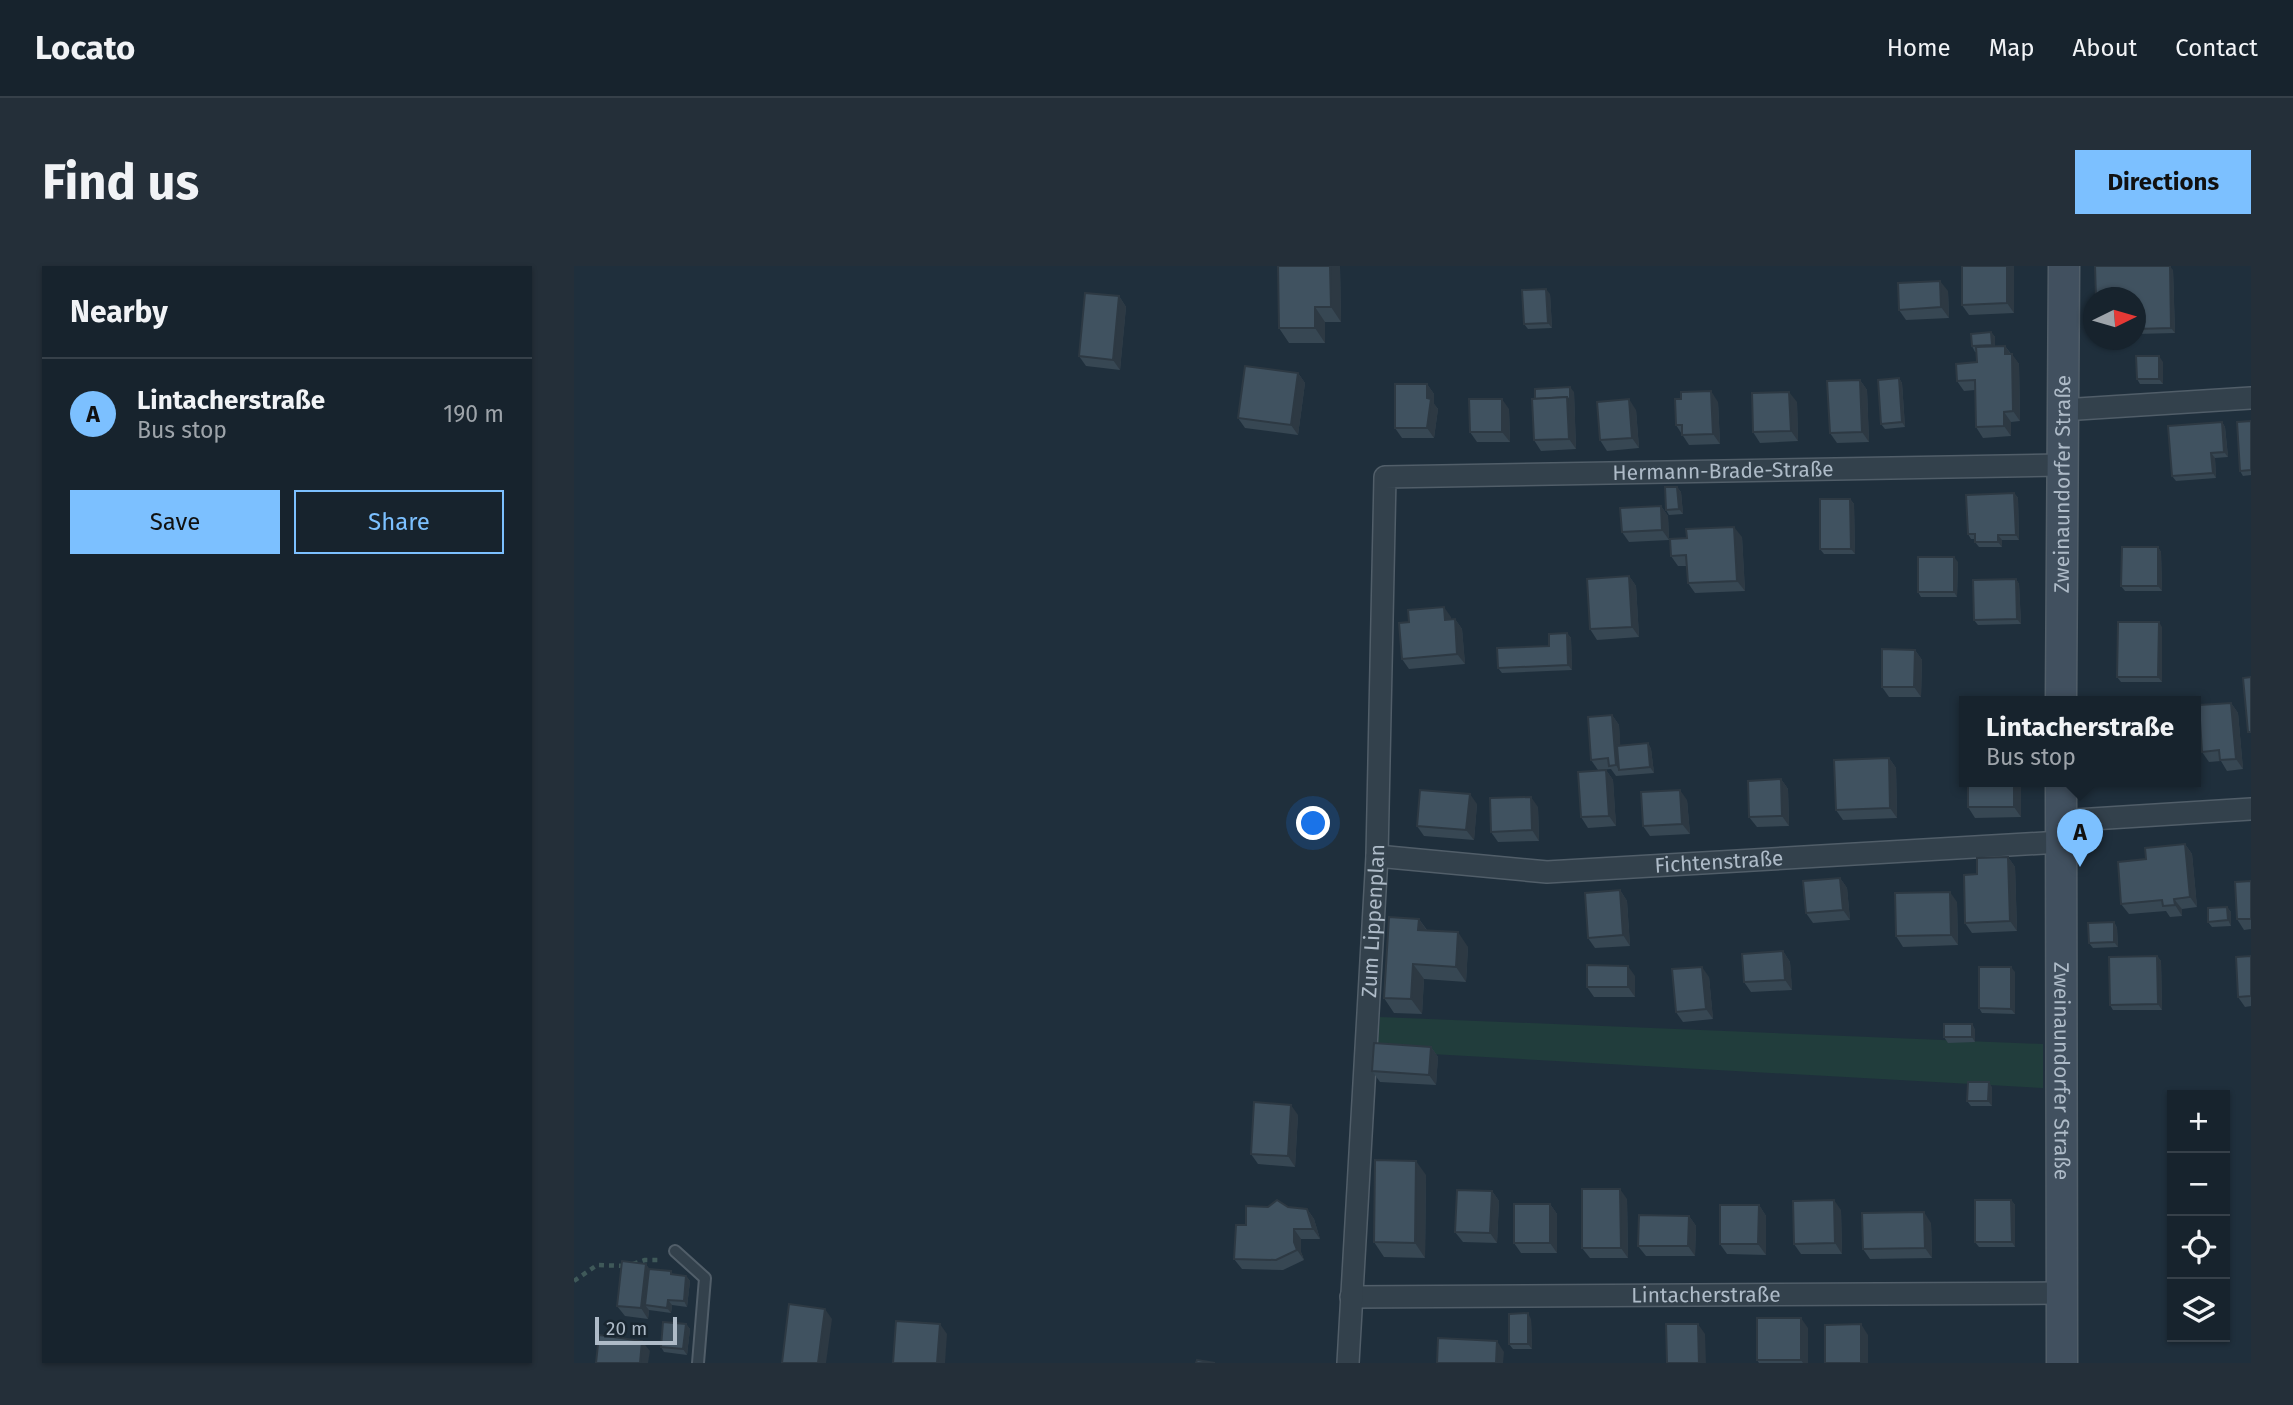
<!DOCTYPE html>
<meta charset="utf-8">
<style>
body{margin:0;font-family:"Fira Sans",sans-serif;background:#242f39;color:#f1f3f6}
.controls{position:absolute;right:21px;bottom:21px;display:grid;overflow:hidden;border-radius:0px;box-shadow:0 2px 5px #0004}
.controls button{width:63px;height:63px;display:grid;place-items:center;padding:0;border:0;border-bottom:2px solid #364049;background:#17232d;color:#f1f3f6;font:35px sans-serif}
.compass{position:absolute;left:1509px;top:21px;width:63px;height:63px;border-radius:50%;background:#17232d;box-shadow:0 2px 5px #0004;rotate:85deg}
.scale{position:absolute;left:21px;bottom:18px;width:82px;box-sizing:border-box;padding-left:7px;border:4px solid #aebbc8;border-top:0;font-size:19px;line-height:24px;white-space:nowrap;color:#aebbc8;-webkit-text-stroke:5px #192630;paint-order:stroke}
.you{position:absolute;left:740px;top:558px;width:24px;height:24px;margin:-18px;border:5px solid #fff;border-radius:50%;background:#1a73e8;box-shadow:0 0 0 10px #1a73e833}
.badge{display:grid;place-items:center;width:46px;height:46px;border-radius:50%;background:#7cc0ff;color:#111;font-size:23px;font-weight:700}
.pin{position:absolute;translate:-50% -58px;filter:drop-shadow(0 2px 4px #0008)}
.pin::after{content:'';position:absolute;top:37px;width:24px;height:21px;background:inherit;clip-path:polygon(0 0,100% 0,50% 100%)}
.popup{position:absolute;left:1385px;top:430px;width:242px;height:91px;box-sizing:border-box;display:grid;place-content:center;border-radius:0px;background:#17232d;filter:drop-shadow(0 2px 5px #0005);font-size:23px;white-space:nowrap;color:#9ea4aa}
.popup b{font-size:26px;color:#f1f3f6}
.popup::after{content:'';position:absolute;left:50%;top:100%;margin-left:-14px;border:14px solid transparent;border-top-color:#17232d}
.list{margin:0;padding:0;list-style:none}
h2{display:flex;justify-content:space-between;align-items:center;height:91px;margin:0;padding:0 28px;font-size:30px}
h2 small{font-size:23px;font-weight:400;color:#9ea4aa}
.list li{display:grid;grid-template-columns:46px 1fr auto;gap:21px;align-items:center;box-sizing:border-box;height:112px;padding:0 28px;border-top:2px solid #364049}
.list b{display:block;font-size:26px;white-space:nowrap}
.list p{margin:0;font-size:23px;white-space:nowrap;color:#9ea4aa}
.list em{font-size:23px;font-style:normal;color:#9ea4aa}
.actions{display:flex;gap:14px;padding:21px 28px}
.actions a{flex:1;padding:16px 0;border:2px solid #7cc0ff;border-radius:0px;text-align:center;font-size:24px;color:#7cc0ff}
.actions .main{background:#7cc0ff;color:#111}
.icon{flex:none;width:38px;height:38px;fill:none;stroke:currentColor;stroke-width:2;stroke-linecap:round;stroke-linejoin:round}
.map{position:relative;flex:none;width:1677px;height:1097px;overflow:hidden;border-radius:0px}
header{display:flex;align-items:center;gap:42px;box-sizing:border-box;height:98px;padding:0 35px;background:#17232d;border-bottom:2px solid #364049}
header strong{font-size:33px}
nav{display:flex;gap:38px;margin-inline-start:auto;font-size:24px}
.intro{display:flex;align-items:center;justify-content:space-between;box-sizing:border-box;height:168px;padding:0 42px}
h1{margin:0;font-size:49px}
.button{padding:18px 32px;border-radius:0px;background:#7cc0ff;color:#111;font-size:24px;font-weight:700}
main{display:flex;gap:42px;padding:0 42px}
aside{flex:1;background:#17232d;border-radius:0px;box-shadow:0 2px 5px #0004}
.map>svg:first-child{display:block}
.green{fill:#213d3c}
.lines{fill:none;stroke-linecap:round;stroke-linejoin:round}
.lane-casing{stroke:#515e69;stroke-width:14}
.street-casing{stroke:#515e69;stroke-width:24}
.secondary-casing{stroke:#515e69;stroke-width:33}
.path{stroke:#3f5959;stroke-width:4.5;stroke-dasharray:5 5;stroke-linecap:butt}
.lane{stroke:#33414c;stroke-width:10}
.street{stroke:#33414c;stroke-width:21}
.secondary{stroke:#41505f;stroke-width:30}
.wall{fill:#374753}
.shaded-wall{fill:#2d3943}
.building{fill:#405260;stroke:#2d3943;stroke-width:2}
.labels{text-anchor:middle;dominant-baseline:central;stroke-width:6;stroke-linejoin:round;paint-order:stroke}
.street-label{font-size:21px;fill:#aebbc8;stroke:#192630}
</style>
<header>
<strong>Locato</strong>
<nav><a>Home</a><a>Map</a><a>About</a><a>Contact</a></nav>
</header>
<div class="intro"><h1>Find us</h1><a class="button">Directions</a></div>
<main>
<aside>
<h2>Nearby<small></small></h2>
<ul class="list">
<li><span class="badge">A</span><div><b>Lintacherstraße</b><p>Bus stop</p></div><em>190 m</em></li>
</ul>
<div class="actions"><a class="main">Save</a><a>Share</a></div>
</aside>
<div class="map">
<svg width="1677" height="1097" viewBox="0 0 1677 1097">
<rect width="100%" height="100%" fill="#1f2f3c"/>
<!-- green -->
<path class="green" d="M806,751L1469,778V822L803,785Z"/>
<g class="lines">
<defs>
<path id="lane" d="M101,985L131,1012L124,1097"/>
<g id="street">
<path d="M1488,144L1677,132"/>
<path d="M1486,555L1677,543"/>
<path id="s1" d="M803,590L973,606L1487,576"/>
<path id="s2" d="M777,1031L1488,1027"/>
<path id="s3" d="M774,1097L803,590L811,211L1487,199"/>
</g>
<g id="secondary">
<path id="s4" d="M1487,435L1490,0"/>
<path id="s5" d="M1487,515L1488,1097"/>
</g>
</defs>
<!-- lane casing -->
<use href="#lane" class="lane-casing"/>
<!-- street casing -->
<use href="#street" class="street-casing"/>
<!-- secondary casing -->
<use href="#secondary" class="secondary-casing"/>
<!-- path -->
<g class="path">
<path d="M59,998L71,994H85"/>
<path d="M0,1015L23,999L51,1000"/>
</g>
<!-- lane -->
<use href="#lane" class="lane"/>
<!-- street -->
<use href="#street" class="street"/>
<!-- secondary -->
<use href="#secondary" class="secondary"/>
</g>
<!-- wall -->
<g class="wall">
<path d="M766,0L767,56H751V77H715L705,62Z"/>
<path d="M1440,0V47L1395,49L1388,39Z"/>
<path d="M1599,4L1601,67L1562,68V32Z"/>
<path d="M1374,25L1375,52L1332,54L1325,44Z"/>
<path d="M976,28L978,62L954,63L950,58Z"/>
<path d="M545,30L552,41L546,104L512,100L505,90Z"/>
<path d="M1417,66L1421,71V80H1431L1445,98L1446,155L1437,156V170L1409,172L1402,161L1401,124L1390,125L1383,115L1403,96V86H1401L1398,80Z"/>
<path d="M1589,96V118H1566L1563,113Z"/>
<path d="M724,107L731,117L724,169L671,162L664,152Z"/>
<path d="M1325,112L1328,117L1331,161L1311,163L1307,158Z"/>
<path d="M1286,114L1293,124L1295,176L1263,177L1256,167Z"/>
<path d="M853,118L860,128V138L864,143L860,172H828L821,162Z"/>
<path d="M1000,126L1002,183L967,185L960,174L961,133Z"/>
<path d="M1144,136L1146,178L1115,179L1102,159Z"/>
<path d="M1223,136L1224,175L1186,177L1179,166Z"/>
<path d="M935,143L936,176H903L896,166Z"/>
<path d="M1062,144L1065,182L1033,185L1026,174Z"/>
<path d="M1677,155V209L1669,210L1666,205Z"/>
<path d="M1648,156L1651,161L1654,191L1641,192L1642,212L1602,215L1598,210Z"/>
<path d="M1103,221L1107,226L1109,248L1095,249L1092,244Z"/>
<path d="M1440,227L1444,232L1445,274H1428V281H1405L1401,276V273H1397L1394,268Z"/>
<path d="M1276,233L1280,238L1281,288H1250L1246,283Z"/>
<path d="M1087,240L1094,250L1095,274L1055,276L1048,266Z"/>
<path d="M1168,271L1171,325L1121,327L1114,317L1113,300H1104L1097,290Z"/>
<path d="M1584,281L1587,286L1588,325H1551L1547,320Z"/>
<path d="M1384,296L1383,331H1347L1344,326Z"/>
<path d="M1055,310L1062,320L1065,371L1023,374L1016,363Z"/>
<path d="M1442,313L1445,318L1447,358L1404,359L1400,354Z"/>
<path d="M877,351V353H881L888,363L891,398L835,403L828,393Z"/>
<path d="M1588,361V416H1547L1543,411Z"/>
<path d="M993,367L997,372L998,404L928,407L924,402L975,380Z"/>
<path d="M1341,384L1348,394L1347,431H1315L1308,421Z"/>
<path d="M1657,437L1664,447L1669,503L1653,505L1647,495L1635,496L1628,486Z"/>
<path d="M1038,449L1045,459L1046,480L1074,477L1077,483L1080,507L1042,510L1037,503L1024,504L1017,494Z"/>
<path d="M1315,492L1322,502L1323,552L1269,554L1262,544Z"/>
<path d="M1032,504L1039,514L1042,560L1014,562L1007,551Z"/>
<path d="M1207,513L1214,523L1215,560L1183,561L1175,551Z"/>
<path d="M1394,515H1447V551L1401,552L1394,541Z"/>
<path d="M1113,534L1116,568L1076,570L1069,560Z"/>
<path d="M903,538L900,574L850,570L843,560Z"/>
<path d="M964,541L965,575L924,576L917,566Z"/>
<path d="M1611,578L1618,588L1623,641L1608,643V650L1596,651L1592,645L1555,648L1547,638L1572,593Z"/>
<path d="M1434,591L1441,601L1443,665L1398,667L1391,657Z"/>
<path d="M1266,612L1273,622L1276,654L1239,657L1232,647Z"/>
<path d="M1677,615V663L1670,664L1663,653Z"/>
<path d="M1046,624L1053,635L1056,680L1021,682L1014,672Z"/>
<path d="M1383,636L1384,679L1329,681L1322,670Z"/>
<path d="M1653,641L1657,646V660L1638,661L1634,656Z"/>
<path d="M845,653L853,664L894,681L892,716L850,713L848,748L820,747L810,732Z"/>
<path d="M1540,656L1543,662L1544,681L1519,682L1515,677Z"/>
<path d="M1209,685L1216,696L1218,724L1177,726L1170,716Z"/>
<path d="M1583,690L1587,695L1588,744H1539L1536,739Z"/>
<path d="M1677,690V740L1671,741L1664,731Z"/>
<path d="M1441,706V748L1408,747L1405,742Z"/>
<path d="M1061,710V731H1020L1013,721Z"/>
<path d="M1135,711L1139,753L1109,756L1102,746Z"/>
<path d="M1398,758L1401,764V776L1374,777L1370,771Z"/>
<path d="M857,781L864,791L862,819L806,816L798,805Z"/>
<path d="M1418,821V840H1397L1393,835Z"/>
<path d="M724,849L721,901L684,898L677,888Z"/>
<path d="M852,909L851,992L810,991L800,976Z"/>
<path d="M918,925L925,935L923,977L889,976L881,966Z"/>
<path d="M1053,933L1054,992H1016L1008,982Z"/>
<path d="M1437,934L1441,939V981H1405L1401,976Z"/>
<path d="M976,938L983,948V987H947L940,977Z"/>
<path d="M1185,939L1192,950V989L1153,988L1146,978Z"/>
<path d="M714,941L733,943L740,953L746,973H727V986L730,994L709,1004L668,1003L660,993L672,959Z"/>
<path d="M1267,944L1268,988H1227L1220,978Z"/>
<path d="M1115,950L1122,960L1121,990H1072L1064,980Z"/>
<path d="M1357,957L1358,992L1296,993L1289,983Z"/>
<path d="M72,998L75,1003L100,1008L112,1010L116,1015L113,1041L98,1039L97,1047L75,1044L74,1053L51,1050L43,1040Z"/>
<path d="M957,1053L958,1083H939L935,1078Z"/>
<path d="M112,1058L116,1063L113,1089L90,1086L87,1081Z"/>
<path d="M1234,1062V1097H1185L1183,1094Z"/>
</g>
<!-- shaded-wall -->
<g class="shaded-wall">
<path d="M756,0H766L767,56L757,41Z"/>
<path d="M1433,0H1440V47L1433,37Z"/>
<path d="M1596,0L1599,4L1601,67L1597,62Z"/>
<path d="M1366,15L1374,25L1375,52L1367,41Z"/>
<path d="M972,23L976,28L978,62L974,57Z"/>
<path d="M545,30L552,41L546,104L539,94Z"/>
<path d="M741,41L751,56V77L741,62Z"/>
<path d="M1417,66L1421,71V84L1418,79Z"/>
<path d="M1431,80L1438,90L1431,88Z"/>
<path d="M1438,88L1445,98L1446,155L1439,145Z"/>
<path d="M1585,90L1589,96V118L1585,113Z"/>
<path d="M724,107L731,117L724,169L717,159Z"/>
<path d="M1325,112L1328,117L1331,161L1328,156Z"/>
<path d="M1286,114L1293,124L1295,176L1288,166Z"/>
<path d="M853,118L860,128V138L864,143L860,172L853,162Z"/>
<path d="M996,121L1000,126L1002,183L995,173L993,131Z"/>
<path d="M1137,125L1144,136L1146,178L1139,168Z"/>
<path d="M1215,126L1223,136L1224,175L1217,165Z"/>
<path d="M928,133L935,143L936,176L928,166Z"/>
<path d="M1055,133L1062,144L1065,182L1058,172Z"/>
<path d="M1430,146L1437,156V170L1430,160Z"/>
<path d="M1648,156L1651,161L1654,191L1650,186Z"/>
<path d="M1637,187L1641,192L1642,212L1639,207Z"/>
<path d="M1103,221L1107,226L1109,248L1105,243Z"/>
<path d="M1440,227L1444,232L1445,274L1442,269Z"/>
<path d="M1276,233L1280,238L1281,288L1277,283Z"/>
<path d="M1087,240L1094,250L1095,274L1088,264Z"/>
<path d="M1160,261L1168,271L1171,325L1163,315Z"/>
<path d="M1424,269L1428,274V281L1424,276Z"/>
<path d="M1584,281L1587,286L1588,325L1584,320Z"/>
<path d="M1380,291L1384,296L1383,331L1380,326Z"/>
<path d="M1055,310L1062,320L1065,371L1058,361Z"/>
<path d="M1442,313L1445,318L1447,358L1443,353Z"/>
<path d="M870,341L877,351L878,364L871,354Z"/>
<path d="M881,353L888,363L891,398L883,388Z"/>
<path d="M1585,356L1588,361V416L1584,411Z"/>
<path d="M993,367L997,372L998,404L994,399Z"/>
<path d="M1341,384L1348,394L1347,431L1340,421Z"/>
<path d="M1657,437L1664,447L1669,503L1662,493Z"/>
<path d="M1038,449L1045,459L1048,504H1045L1042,499Z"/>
<path d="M1074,477L1077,483L1080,507L1076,501Z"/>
<path d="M1315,492L1322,502L1323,552L1316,542Z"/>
<path d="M1032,504L1039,514L1042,560L1035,550Z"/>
<path d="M1207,513L1214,523L1215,560L1208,550Z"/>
<path d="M1440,515H1447V551L1440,541Z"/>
<path d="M1106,524L1113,534L1116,568L1108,558Z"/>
<path d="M896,528L903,538L900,574L892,564Z"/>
<path d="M957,531L964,541L965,575L958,564Z"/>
<path d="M1611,578L1618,588L1623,641L1616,631Z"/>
<path d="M1434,591L1441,601L1443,665L1436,655Z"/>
<path d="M1266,612L1273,622L1276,654L1269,644Z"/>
<path d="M1046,624L1053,635L1056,680L1049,669Z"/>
<path d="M1376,626L1383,636L1384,679L1377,669Z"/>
<path d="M1600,633L1608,643V650L1601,639Z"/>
<path d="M1653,641L1657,646V660L1654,654Z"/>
<path d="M845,653L855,668L844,664Z"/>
<path d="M1540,656L1543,662L1544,681L1540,676Z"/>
<path d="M884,666L894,681L892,716L882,701Z"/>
<path d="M1209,685L1216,696L1218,724L1211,714Z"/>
<path d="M1583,690L1587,695L1588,744L1584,738Z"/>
<path d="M839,698L850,713L848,748L837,733Z"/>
<path d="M1054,700L1061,710V731L1054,721Z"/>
<path d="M1128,701L1135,711L1139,753L1132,743Z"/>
<path d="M1437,701L1441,706V748L1437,743Z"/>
<path d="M1398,758L1401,764V776L1398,771Z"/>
<path d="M857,781L864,791L862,819L855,809Z"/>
<path d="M1415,816L1418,821V840L1414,835Z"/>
<path d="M717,839L724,849L721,901L714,890Z"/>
<path d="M842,895L852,909L851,992L841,977Z"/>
<path d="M1046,923L1053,933L1054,992L1047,982Z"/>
<path d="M918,925L925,935L923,977L916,967Z"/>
<path d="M1260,934L1267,944L1268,988L1261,977Z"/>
<path d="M1437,934L1441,939V981L1438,976Z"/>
<path d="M976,938L983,948V987L976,977Z"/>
<path d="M1185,939L1192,950V989L1184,978Z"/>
<path d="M733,943L740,953L746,973L739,963Z"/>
<path d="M1350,946L1357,957L1358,992L1351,982Z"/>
<path d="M1115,950L1122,960L1121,990L1114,980Z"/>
<path d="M720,963L727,973V986L730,994L723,984L720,976Z"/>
<path d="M72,998L79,1008L71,1039L75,1044L74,1053L67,1042Z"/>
<path d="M112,1010L116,1015L113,1041L110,1035Z"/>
<path d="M94,1034L98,1039L97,1047L93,1042Z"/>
<path d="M251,1043L258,1053L252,1097H244Z"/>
<path d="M954,1047L957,1053L958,1083L954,1078Z"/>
<path d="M1227,1052L1234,1062V1097H1229L1227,1094Z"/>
<path d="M112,1058L116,1063L113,1089L109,1083Z"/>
<path d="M366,1058L373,1068L371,1097H363Z"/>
<path d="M1124,1058L1131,1068L1132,1097H1125Z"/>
<path d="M1287,1058L1294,1069V1097H1287Z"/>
<path d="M68,1075L76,1085L74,1097H66Z"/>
<path d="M923,1075L930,1086L929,1097H922Z"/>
</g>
<!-- building -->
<g class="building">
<path d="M704,0H756L757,41H741V62H705Z"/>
<path d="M1388,0H1433V37L1388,39Z"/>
<path d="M1521,0H1596L1597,62L1562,63V32H1522Z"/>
<path d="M1366,15L1367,41L1325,44L1324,17Z"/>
<path d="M972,23L974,57L950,58L948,24Z"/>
<path d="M511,27L545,30L539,94L505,90Z"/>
<path d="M1417,66L1418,79L1398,80L1397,68Z"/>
<path d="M1431,80V88H1438L1439,145L1430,146V160L1402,161L1401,114L1383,115L1382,98L1403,96L1402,81Z"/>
<path d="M1562,90H1585V113H1563Z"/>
<path d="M671,100L724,107L717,159L664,152Z"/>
<path d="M1325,112L1328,156L1307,158L1304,114Z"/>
<path d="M1286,114L1288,166L1256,167L1253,115Z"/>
<path d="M821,118H853V132L857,133L853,162H821Z"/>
<path d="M996,121V136L993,131L961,133V123Z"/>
<path d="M1137,125L1139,168L1108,169V159H1102L1101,133H1107V126Z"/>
<path d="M1215,126L1217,165L1179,166L1178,127Z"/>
<path d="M993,131L995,173L960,174L958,133Z"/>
<path d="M895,133H928V166H896Z"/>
<path d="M1055,133L1058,172L1026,174L1023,136Z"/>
<path d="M1677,155V204L1666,205L1663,156Z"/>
<path d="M1648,156L1650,186L1637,187L1639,207L1598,210L1594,160Z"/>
<path d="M1091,221H1103L1105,243L1092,244Z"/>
<path d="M1440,227L1442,269H1424V276H1401V268H1394L1392,229Z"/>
<path d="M1246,233H1276L1277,283H1246Z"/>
<path d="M1087,240L1088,264L1048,266L1046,242Z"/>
<path d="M1160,261L1163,315L1114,317L1112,289L1097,290L1096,273L1113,272L1112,263Z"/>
<path d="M1548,281H1584V320H1547Z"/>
<rect x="1344" y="291" width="36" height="35"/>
<path d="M1055,310L1058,361L1016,363L1013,313Z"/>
<path d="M1442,313L1443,353L1400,354L1399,314Z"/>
<path d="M870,341L871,354L881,353L883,388L828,393L825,357L835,356L834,344Z"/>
<path d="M1544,356H1585L1584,411H1543Z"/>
<path d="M993,367L994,399L924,402L923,382L975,380V368Z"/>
<path d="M1308,383L1341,384L1340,421H1308Z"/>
<path d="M1677,411V466H1674L1669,412Z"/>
<path d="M1657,437L1662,493L1646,494L1645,484L1628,486L1625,439Z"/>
<path d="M1038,449L1042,499L1035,500L1034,492L1017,494L1014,451Z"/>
<path d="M1074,477L1076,501L1045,504L1043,480Z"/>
<path d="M1315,492L1316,542L1262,544L1260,494Z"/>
<path d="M1032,504L1035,550L1007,551L1004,506Z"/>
<path d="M1207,513L1208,550L1175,551L1174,515Z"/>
<rect x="1394" y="515" width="46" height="26"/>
<path d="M846,524L896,528L892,564L843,560Z"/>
<path d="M1106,524L1108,558L1069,560L1067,526Z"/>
<path d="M957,531L958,564L917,566L916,532Z"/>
<path d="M1611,578L1616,631L1600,633L1601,639L1589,640L1588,634L1547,638L1544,596L1572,593L1571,582Z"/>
<path d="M1434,591L1436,655L1391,657L1390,609L1403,608V592Z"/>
<path d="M1266,612L1269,644L1232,647L1229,615Z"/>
<path d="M1677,615V653H1663L1661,616Z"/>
<path d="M1046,624L1049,669L1014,672L1011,627Z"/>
<path d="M1376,626L1377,669L1322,670L1321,627Z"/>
<path d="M1653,641L1654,654L1634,656V642Z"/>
<path d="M815,651L845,653L844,664L884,666L882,701L839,698L837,733L810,732Z"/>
<path d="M1540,656V676L1515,677L1514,657Z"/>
<path d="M1209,685L1211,714L1170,716L1168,688Z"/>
<path d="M1583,690L1584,738L1536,739L1535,691Z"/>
<path d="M1677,690V730L1664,731L1662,691Z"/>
<path d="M1013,699L1054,700V721H1013Z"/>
<path d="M1128,701L1132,743L1102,746L1098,703Z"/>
<path d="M1405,701H1437V743L1405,742Z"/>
<rect x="1370" y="758" width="28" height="13"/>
<path d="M800,777L857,781L855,809L798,805Z"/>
<path d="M1394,816H1415L1414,835H1393Z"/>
<path d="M680,836L717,839L714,890L677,888Z"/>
<path d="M801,894L842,895L841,977L800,976Z"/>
<path d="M1008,923H1046L1047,982H1008Z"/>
<path d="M883,924L918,925L916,967L881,966Z"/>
<path d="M703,934L714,941L733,943L739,963H720V976L723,984L702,994L660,993L662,959H672V940L694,941Z"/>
<path d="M1260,934L1261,977L1220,978L1219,935Z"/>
<path d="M1401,934H1437L1438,976H1401Z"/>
<rect x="940" y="938" width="36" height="39"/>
<path d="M1146,939H1185L1184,978H1146Z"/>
<path d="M1350,946L1351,982L1289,983L1288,947Z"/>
<path d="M1065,949L1115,950L1114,980H1064Z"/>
<path d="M48,995L72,998L67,1042L43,1040Z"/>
<path d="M75,1003L97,1005V1008L112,1010L110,1035L94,1034L93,1042L71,1039Z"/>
<path d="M215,1038L251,1043L244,1097H208Z"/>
<path d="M954,1047V1078H935V1048Z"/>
<rect x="1183" y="1052" width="44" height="42"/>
<path d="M322,1055L366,1058L363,1097H319Z"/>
<path d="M89,1056L112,1058L109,1083L87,1081Z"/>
<path d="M1092,1058H1124L1125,1097H1093Z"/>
<path d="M1287,1058V1097H1251V1059Z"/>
<path d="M25,1069L68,1075L66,1097H22Z"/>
<path d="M864,1072L923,1075L922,1097H863Z"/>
<path d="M623,1094L641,1097H622Z"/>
</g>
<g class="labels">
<!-- street labels -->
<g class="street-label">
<text stroke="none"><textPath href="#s3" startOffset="1225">Hermann-Brade-Straße</textPath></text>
<text stroke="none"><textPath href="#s4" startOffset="217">Zweinaundorfer Straße</textPath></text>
<text stroke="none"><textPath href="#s1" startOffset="343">Fichtenstraße</textPath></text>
<text stroke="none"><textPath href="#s3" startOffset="443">Zum Lippenplan</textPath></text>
<text stroke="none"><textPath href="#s5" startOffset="290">Zweinaundorfer Straße</textPath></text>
<text stroke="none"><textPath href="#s2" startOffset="355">Lintacherstraße</textPath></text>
</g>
</g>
</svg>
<div class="controls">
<button>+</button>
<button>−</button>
<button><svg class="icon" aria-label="locate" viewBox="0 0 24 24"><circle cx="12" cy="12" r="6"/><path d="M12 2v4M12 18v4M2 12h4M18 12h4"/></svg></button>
<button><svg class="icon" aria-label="layers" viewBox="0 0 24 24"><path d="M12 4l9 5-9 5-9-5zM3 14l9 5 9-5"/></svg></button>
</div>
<svg class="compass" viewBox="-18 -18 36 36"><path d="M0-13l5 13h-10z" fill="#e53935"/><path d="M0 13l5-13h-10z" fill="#9ea4aa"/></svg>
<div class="scale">20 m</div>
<div class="you"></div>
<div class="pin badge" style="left:1506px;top:601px">A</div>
<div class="popup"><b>Lintacherstraße</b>Bus stop</div>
</div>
</main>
